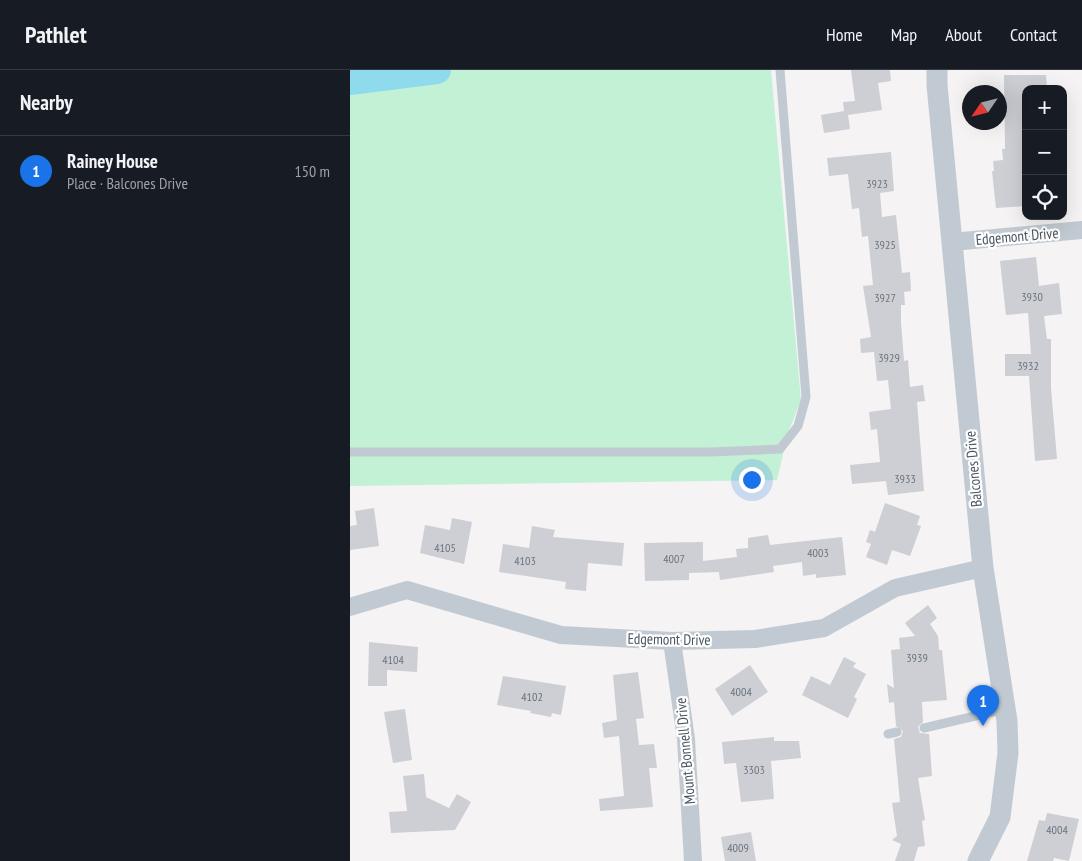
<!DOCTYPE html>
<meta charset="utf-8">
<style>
body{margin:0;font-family:"PT Sans Narrow",sans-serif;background:#242831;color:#f1f3f6}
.controls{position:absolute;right:15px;top:15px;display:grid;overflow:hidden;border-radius:10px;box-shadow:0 5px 20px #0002}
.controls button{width:45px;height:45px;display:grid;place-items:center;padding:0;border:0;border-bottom:1px solid #363941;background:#171b24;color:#f1f3f6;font:25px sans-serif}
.compass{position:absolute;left:612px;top:15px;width:45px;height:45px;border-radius:50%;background:#171b24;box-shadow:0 5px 20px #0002;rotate:235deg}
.you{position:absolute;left:401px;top:409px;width:18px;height:18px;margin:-12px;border:4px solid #fff;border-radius:50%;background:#1a73e8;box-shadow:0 0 0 8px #1a73e833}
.badge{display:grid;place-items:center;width:32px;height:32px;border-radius:50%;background:#1a73e8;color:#fff;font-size:16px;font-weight:700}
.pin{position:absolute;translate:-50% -41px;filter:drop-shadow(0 1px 2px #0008)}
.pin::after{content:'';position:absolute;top:26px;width:18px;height:15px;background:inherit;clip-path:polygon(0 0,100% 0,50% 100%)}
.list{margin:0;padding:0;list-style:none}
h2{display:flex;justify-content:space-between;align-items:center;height:65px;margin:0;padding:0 20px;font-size:21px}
h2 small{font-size:16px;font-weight:400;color:#9ea1a6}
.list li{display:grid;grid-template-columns:32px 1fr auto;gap:15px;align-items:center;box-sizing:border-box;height:70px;padding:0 20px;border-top:1px solid #363941}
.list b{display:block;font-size:19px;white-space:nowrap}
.list p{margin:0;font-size:16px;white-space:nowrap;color:#9ea1a6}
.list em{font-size:16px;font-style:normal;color:#9ea1a6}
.icon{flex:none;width:28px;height:28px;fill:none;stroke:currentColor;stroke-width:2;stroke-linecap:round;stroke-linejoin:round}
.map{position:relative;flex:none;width:732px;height:791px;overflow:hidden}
header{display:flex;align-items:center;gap:30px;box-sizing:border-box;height:70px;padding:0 25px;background:#171b24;border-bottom:1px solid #363941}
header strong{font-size:24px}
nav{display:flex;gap:28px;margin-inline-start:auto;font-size:18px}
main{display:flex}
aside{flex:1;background:#171b24}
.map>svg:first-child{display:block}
.green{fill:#c3f1d5}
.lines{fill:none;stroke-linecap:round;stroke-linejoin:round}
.river{stroke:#90daee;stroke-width:28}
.building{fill:#cdcfd5}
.service{stroke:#c1cad2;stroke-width:9}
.minor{stroke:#c1cad2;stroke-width:18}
.tertiary{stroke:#c1cad2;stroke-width:21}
.labels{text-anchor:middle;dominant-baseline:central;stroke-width:4.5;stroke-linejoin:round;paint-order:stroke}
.number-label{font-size:12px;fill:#6b747e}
.street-label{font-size:15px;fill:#4a5661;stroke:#fff}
</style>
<header>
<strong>Pathlet</strong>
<nav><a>Home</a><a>Map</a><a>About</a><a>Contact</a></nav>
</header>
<main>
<aside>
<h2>Nearby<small></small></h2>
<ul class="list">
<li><span class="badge">1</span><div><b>Rainey House</b><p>Place · Balcones Drive</p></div><em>150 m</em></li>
</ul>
</aside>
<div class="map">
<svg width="732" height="791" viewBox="0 0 732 791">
<rect width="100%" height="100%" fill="#f5f3f3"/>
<!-- green -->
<path class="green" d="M0,0H421L451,330L438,363L427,410L0,416Z"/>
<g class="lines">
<!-- river -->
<path class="river" d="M0,11L87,0"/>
</g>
<!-- building -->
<g class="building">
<path d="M501,0H540L541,11L528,13L532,40L498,45L500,59L474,63L471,45L494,41L493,32L505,31Z"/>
<path d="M654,5H696L697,19H676V136L646,138L642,101H644L643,91L653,90L652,79H655Z"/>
<path d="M541,82L544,121L530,123L532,147L546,145L552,203L560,202L561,221L554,222L555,235H551V252L554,291L558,290L560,317L573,315L575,331L567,332L574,421L538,425L536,411L502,414L500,395L530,392L527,359L521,360L519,342L541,339L538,310L527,311L524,282L511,283L510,269L521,267L513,216L523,215L518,166L512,167L509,138L502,139L498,104L479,106L477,88Z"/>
<path d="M686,187L689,216L709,213L712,244L694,246L697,269H701V318L707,389L685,391L679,306H655V284H681L678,243L656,245L650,191Z"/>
<path d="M535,433L570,446L567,455L571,456L560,486L542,480L537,495L516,487L521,474L516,472L520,460L525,462Z"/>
<path d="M24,438L29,476L0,480V456L7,455L5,441Z"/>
<path d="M102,448L122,452L114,494L70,483L75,455L100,460Z"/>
<path d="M182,456L205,460L203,467L274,473L272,496L238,493L236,521L215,519L216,512L149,502L153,474L179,478Z"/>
<path d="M418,465L420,475L492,467L496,505L466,508V504L453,506L452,492L423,496L424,502L370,510L369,502L339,503V510L295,511L294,473L353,472V491L387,487L386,479L398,478V468Z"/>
<path d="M578,535L587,548L580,554L588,566L589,580H592L597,630L572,632L573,652L568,657L570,663L579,664L582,706L568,708L575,750L572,751L575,776L568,777L564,791H545L551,774L542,770L547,766L542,733L550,732L544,669L551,667L553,661L546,656L544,632L539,633L537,614L544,618L541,580L550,579L549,568L565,566L555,553Z"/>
<path d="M19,572L68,577L67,602L37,600V616H18Z"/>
<path d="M494,587L506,593L503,597L516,604L504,627L507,629L498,648L452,625L461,606L480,615Z"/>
<path d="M400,595L418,622L382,646L365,619Z"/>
<path d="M288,602L294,648L286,649L289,675L304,674L307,698H299L303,737L250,741L249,729L274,726L269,666L254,668L252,653L267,650L263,605Z"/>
<path d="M153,606L216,616L211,645L202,643L201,647L180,643L181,641L147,635Z"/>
<path d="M55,639L62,690L43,693L34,642Z"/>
<path d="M424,667V671H449L451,688L421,691L424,729L391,732L386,693L374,694L372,672Z"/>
<path d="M74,704L76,727L99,738L107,724L121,732L105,760L41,763L39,742L57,741L53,706Z"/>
<path d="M697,743L729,749L719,791L704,788L703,791H677L689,750L695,751Z"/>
<path d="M401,762L406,791H375L371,767Z"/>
</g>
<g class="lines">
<!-- service -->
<g class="service">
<path d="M0,382H361L430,379L448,356L456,327L430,0"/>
<path d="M574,658L655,639"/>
<path d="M538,664L547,662"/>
</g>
<!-- minor -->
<g class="minor">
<path d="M602,172L732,160"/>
<path d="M0,537L57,520L211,565L322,571L405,569L474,558L545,518L633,498"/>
<path d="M322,571L336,669L343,791"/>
</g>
<!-- tertiary -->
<path class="tertiary" d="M587,0V15L633,498L657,651L658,683L650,747L628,791"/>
</g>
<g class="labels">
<!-- number labels -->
<g class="number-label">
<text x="527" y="113">3923</text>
<text x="535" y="174">3925</text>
<text x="682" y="226">3930</text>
<text x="535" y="227">3927</text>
<text x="539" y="287">3929</text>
<text x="678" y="295">3932</text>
<text x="555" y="408">3933</text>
<text x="95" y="477">4105</text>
<text x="468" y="482">4003</text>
<text x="324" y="488">4007</text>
<text x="175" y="490">4103</text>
<text x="567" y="587">3939</text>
<text x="43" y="589">4104</text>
<text x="391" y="621">4004</text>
<text x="182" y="626">4102</text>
<text x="404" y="699">3303</text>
<text x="707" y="759">4004</text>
<text x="388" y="777">4009</text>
</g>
<!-- street labels -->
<g class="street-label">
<text transform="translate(667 166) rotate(-5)">Edgemont Drive</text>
<text transform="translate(623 399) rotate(-95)">Balcones Drive</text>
<text transform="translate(319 569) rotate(1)">Edgemont Drive</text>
<text transform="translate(335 681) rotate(-95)">Mount Bonnell Drive</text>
</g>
</g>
</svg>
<div class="controls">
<button>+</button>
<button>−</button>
<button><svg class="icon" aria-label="locate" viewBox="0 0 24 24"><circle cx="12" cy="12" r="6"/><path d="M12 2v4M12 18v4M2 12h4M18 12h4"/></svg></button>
</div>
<svg class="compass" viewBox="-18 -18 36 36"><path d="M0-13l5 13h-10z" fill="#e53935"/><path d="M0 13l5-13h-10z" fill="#9ea1a6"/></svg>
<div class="you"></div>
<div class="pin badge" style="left:633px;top:656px">1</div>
</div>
</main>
